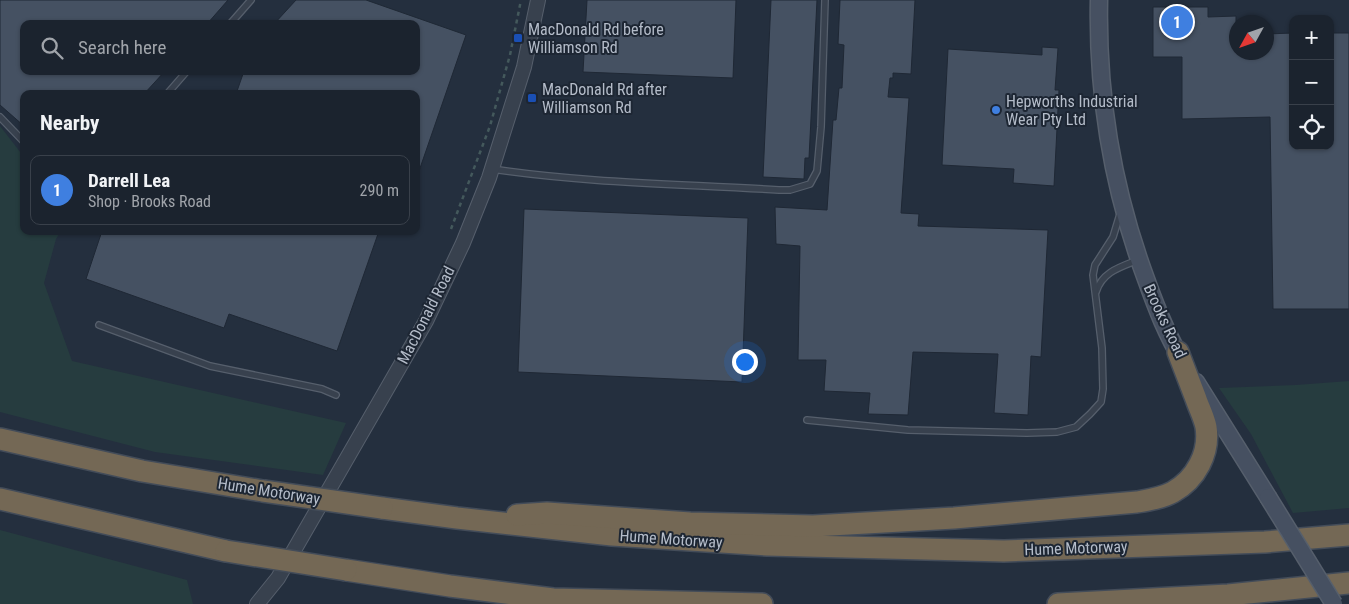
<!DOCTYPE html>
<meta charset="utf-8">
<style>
body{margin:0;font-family:"Roboto Condensed",sans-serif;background:#282f3a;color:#f1f3f6}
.controls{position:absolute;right:15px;top:15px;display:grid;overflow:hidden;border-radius:10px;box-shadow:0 1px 4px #0004}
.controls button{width:45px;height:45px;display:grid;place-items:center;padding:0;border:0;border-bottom:1px solid #39404a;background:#1b232e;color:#f1f3f6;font:25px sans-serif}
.compass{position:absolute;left:1229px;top:15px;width:45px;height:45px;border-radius:50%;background:#1b232e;box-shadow:0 1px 4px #0004;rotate:230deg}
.you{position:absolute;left:744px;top:361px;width:18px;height:18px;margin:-12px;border:4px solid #fff;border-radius:50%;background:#1a73e8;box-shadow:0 0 0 8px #1a73e833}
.badge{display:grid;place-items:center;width:32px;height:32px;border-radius:50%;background:#bca0f2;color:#fff;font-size:16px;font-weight:700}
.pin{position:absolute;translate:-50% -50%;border:2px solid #fff;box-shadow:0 1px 5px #0006}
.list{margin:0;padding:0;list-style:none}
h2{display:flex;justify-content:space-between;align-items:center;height:65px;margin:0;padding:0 20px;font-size:21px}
h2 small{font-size:16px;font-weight:400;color:#a0a4aa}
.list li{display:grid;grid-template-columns:32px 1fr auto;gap:15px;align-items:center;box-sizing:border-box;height:70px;margin:0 10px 10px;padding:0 10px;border:1px solid #39404a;border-radius:10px}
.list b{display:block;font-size:19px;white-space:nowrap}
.list p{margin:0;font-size:16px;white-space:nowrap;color:#a0a4aa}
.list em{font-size:16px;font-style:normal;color:#a0a4aa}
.icon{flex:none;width:28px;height:28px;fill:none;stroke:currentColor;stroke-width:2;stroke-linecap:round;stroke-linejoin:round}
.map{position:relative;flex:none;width:1349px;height:604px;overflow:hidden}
.search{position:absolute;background:#1b232e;box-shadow:0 1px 4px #0004;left:20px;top:20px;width:400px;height:55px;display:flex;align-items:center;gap:12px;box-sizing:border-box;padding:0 18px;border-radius:10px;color:#a0a4aa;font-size:19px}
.panel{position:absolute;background:#1b232e;box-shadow:0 1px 4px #0004;left:20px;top:90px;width:400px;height:145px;border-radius:10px}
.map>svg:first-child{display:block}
.green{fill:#263c3f}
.building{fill:#455162;stroke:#1f2835}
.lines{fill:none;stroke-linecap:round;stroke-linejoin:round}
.service-casing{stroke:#565f6c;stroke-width:8}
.tertiary-casing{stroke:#565f6c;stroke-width:16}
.secondary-casing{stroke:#565f6c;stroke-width:19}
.motorway-casing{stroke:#434c59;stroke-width:24}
.path{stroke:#44595c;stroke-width:2.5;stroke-dasharray:4 4;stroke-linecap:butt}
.service{stroke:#38414e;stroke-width:5.5}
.tertiary{stroke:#38414e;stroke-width:14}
.secondary{stroke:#465061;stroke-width:16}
.motorway{stroke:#746855;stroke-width:21}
.secondary-bridge-casing{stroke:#565f6c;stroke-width:19;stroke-linecap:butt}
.motorway-bridge-casing{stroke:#434c59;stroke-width:24;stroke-linecap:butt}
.secondary-bridge{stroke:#465061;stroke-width:16}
.motorway-bridge{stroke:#746855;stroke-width:21}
.transit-dot{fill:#1a4fb4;stroke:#1d2633;stroke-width:2}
.shop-dot{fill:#3f7fe0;stroke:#1d2633;stroke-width:2}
.labels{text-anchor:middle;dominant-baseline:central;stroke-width:4;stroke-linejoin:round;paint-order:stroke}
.poi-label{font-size:16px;fill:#b4bcc9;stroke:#1d2633;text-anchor:start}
.street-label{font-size:16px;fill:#b4bcc9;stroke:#1d2633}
</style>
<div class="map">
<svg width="1349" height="604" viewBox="0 0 1349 604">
<rect width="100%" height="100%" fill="#242f3e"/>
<!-- green -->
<g class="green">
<path d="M0,126L24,157V231H61L56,239L44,283L72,361L346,423L323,475L155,452L0,412Z"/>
<path d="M1349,381V508L1293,513L1251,434L1219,388L1296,385Z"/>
<path d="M0,530L187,580L193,604H0Z"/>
</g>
<!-- building -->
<g class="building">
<path d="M0,0H228L207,24H24V71H165L144,94H24V126L0,105Z"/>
<path d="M296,0H366L466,35L418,174L416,173V94H236L244,71H416V24H274Z"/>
<path d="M587,0H736L733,78L583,72Z"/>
<path d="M771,0H817L809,158H805L804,179L763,177Z"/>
<path d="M840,0H915L911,74L893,73V78H890L888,97L909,98L901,213L919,214L918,226L1048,230L1041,357L1031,356L1028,415L994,413L998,354L913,352L908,415L868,414L870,393L824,391L826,360H798L800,246L776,244L775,207L827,210L833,120H836L839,88H842L844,45L838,44Z"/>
<path d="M1153,7H1208V17L1236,16V52H1266V34L1293,33V146H1330V33H1349V309H1273L1270,117L1182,119V57H1153Z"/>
<path d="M1042,47L1058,48L1055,90H1059L1054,186L1013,183L1014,169L942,165L948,49L1042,55Z"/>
<path d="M524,209L748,218L742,382L518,372Z"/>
<path d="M102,231H379L337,351L229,314L224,328L86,279Z"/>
</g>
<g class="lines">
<defs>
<g id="service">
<path d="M230,24L251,0"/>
<path d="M167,94L187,71"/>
<path d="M0,117L24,142"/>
<path d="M492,169C586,183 684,184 779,190H790L810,184L817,171L821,127L825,0"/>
<path d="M1096,292C1102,272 1120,267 1138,260"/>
<path d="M99,325L210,366L322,389L336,395"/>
<path d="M807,420L908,430L1027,433L1057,432L1076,427L1090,414L1101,402L1103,389L1102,348L1093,275L1095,265L1113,237L1120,214"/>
</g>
<path id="tertiary" d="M257,604L278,578L426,321L463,243L489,178L524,67L538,0"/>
<g id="secondary">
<path d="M1099,0C1097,95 1113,190 1146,279C1156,307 1167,336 1183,361"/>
<path d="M1196,382L1268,497"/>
</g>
<g id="motorway">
<path d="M0,439L142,471L263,491"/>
<path d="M0,499L226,551"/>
<path d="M382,508L457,518L612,535L767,545L1004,551L1265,542L1349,535"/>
<path d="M517,515L547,513L690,523L813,526L954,518L1137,502C1149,500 1162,498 1173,492C1196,479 1210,453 1206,427C1204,417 1199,408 1196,399C1190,383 1184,368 1178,352"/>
<path d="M346,570L450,586L553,599L762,604"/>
<path d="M1058,604L1228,595L1349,583"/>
</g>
</defs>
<!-- service casing -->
<use href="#service" class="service-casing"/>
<!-- tertiary casing -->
<use href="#tertiary" class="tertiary-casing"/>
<!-- secondary casing -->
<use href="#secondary" class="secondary-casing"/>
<!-- motorway casing -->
<use href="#motorway" class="motorway-casing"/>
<!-- path -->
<path class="path" d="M451,229L490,126L510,55L521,0"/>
<!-- service -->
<use href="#service" class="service"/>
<!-- tertiary -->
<use href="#tertiary" class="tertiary"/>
<!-- secondary -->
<use href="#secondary" class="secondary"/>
<!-- motorway -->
<use href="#motorway" class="motorway"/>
<defs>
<path id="secondary-bridge" d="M1268,497L1334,604"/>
<g id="motorway-bridge">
<path d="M263,491L382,508"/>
<path d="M226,551L346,570"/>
</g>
</defs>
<!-- secondary-bridge casing -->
<use href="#secondary-bridge" class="secondary-bridge-casing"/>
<!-- motorway-bridge casing -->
<use href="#motorway-bridge" class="motorway-bridge-casing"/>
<!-- secondary-bridge -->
<use href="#secondary-bridge" class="secondary-bridge"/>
<!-- motorway-bridge -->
<use href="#motorway-bridge" class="motorway-bridge"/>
</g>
<!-- markers -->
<g class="transit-dot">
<rect x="513" y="33" width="10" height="10" rx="2.5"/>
<rect x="527" y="93" width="10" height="10" rx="2.5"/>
</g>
<circle class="shop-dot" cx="996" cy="110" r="5"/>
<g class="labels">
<!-- poi labels -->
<g class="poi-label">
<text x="528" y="29">MacDonald Rd before<tspan x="528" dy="18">Williamson Rd</tspan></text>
<text x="542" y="89">MacDonald Rd after<tspan x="542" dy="18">Williamson Rd</tspan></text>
<text x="1006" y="101">Hepworths Industrial<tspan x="1006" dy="18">Wear Pty Ltd</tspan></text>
</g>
<!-- street labels -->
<g class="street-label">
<text transform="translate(426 315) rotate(-63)">MacDonald Road</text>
<text transform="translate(1165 321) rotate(65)">Brooks Road</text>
<text transform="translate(269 491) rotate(9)">Hume Motorway</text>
<text transform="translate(671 539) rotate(4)">Hume Motorway</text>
<text transform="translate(1076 548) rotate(-2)">Hume Motorway</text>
</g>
</g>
</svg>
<div class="controls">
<button>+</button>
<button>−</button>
<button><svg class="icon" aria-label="locate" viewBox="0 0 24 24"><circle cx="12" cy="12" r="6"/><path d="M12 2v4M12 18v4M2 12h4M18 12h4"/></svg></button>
</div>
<svg class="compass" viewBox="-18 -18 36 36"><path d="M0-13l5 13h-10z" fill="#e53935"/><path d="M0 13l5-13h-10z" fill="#a0a4aa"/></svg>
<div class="you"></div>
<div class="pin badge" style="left:1177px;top:22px;background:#3f7fe0">1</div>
<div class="search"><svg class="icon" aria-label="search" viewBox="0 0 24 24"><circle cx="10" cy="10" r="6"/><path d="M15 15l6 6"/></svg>Search here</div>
<section class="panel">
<h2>Nearby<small></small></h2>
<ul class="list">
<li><span class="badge" style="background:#3f7fe0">1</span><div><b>Darrell Lea</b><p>Shop · Brooks Road</p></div><em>290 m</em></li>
</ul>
</section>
</div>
